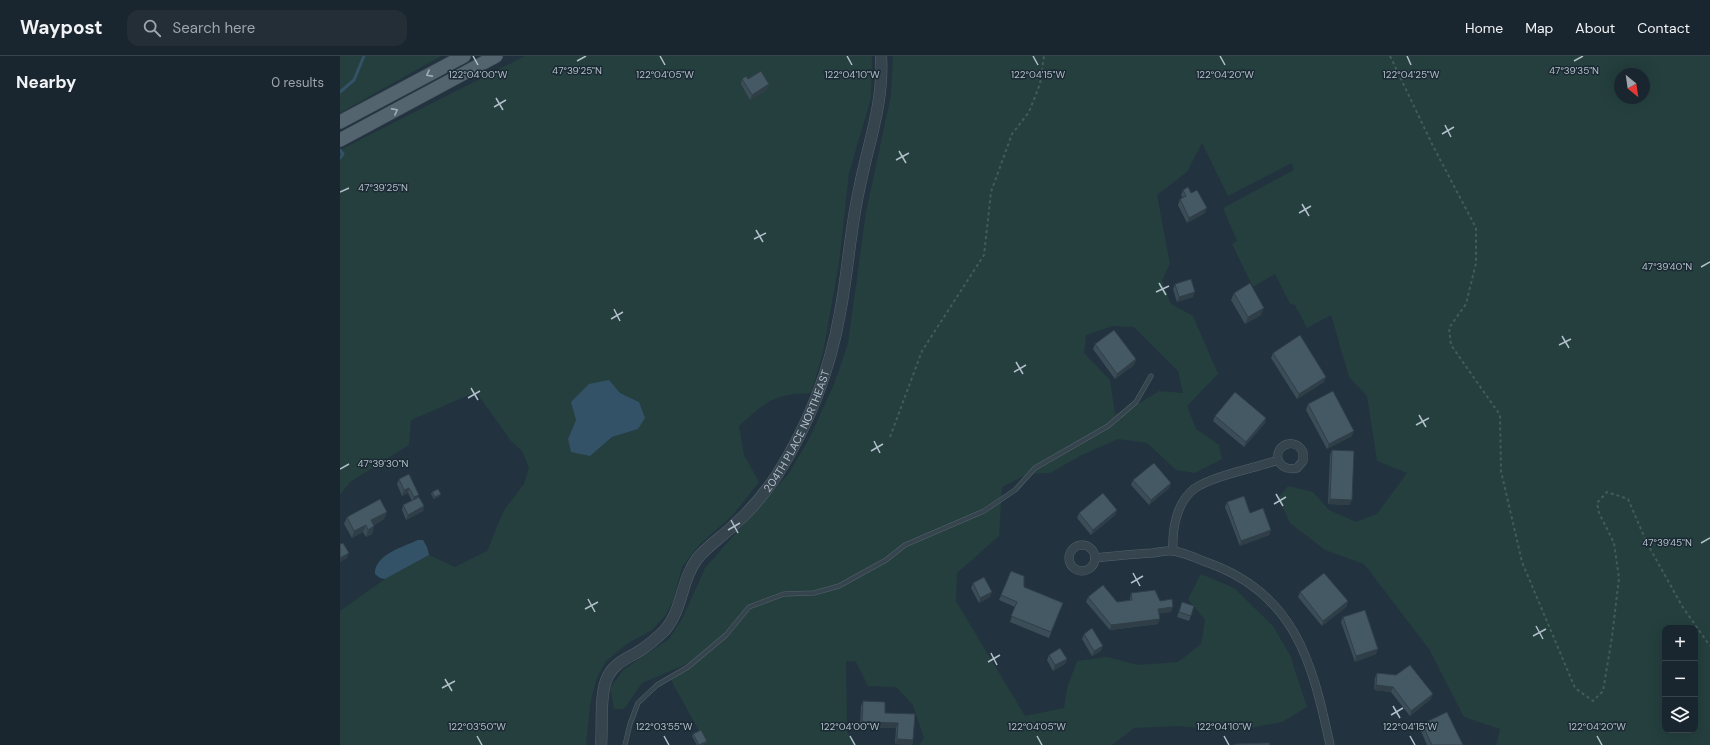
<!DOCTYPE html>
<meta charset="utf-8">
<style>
body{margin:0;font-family:"DM Sans",sans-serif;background:#232e37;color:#f1f3f6}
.controls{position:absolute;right:12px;bottom:12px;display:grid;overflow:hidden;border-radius:8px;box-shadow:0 4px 16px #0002}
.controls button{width:36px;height:36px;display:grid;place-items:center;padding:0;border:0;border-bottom:1px solid #38434b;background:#1a262f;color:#f1f3f6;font:20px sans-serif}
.compass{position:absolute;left:1274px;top:12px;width:36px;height:36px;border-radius:50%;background:#1a262f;box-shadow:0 4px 16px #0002;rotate:151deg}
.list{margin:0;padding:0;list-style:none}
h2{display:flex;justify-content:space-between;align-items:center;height:52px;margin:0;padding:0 16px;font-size:17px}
h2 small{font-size:13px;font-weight:400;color:#9fa5aa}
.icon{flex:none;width:22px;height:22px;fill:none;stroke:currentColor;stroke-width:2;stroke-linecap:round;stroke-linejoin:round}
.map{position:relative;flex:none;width:1370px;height:689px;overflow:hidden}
header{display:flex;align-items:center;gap:24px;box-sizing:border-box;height:56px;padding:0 20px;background:#1a262f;border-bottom:1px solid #38434b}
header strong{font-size:19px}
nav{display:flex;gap:22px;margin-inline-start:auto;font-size:14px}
.search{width:280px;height:36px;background:#232e37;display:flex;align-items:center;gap:10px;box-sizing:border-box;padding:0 14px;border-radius:12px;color:#9fa5aa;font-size:15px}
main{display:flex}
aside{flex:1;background:#1a262f}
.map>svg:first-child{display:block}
.green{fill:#243f3e;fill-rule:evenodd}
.water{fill:#345267}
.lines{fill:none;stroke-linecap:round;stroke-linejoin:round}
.stream{stroke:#345267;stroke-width:3}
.service-casing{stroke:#54626c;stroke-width:5}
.minor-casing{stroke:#54626c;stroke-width:9}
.tertiary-casing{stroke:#54626c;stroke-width:12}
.primary-casing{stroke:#42505a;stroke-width:14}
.path{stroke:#425c5a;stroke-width:2;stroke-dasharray:3 3;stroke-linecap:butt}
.service{stroke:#36444e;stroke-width:4}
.minor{stroke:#36444e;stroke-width:8}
.tertiary{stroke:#36444e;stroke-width:11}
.primary{stroke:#54646f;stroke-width:13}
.wall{fill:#3b4d57}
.shaded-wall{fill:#303e47}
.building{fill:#455965;stroke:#303e47}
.oneway{stroke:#9eadb8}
.ticks{fill:none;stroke:#b1bfca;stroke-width:1.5}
.labels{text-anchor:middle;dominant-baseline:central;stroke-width:3;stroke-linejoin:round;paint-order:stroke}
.street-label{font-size:11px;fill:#b1bfca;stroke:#1b2933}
.ticks-label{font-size:10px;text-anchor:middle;fill:#b1bfca;stroke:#1b2933;stroke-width:3;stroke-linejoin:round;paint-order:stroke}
</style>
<header>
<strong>Waypost</strong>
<div class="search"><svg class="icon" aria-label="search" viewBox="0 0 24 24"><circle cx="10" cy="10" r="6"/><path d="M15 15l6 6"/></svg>Search here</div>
<nav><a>Home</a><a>Map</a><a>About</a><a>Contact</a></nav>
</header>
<main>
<aside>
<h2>Nearby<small>0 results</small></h2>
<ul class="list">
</ul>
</aside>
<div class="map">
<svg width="1370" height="689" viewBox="0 0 1370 689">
<rect width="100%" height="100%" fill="#22333f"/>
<!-- green -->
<g class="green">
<path d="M0,0H101L0,57Z"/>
<path d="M185,0H532L531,42L509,117L499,206L490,257L483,297L471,337C433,338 426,346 399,370L404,399L419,426L392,460L359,489L342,511L333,545L325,560L312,574L287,588L266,605L256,624L250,649L246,689H0V555L45,523L89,499L115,511L147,495L164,454L184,428L189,412L182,395L171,385L136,336L71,364L69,389L10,426L0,439V94ZM280,337L299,346L298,373L272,381L250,400L228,383L236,364Z"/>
<path d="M553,0H1370V689H1156L1160,673L1124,661L1089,593L1024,508L985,494L950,467L938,442L948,430L973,436L989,454L1016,466L1037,458L1067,417L1037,405L1027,340L1009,321L991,259L967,272L955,249L950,248L935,218L913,231L892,188L897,185L883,152L954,114L952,107L888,140L862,87L847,116L817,139L830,208L822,224L831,248L853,260L878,318L847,350L856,373L879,389L882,403L855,417L836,414L807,387L778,383L740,400L710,417L688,418L662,431L659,480L617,517L616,545L685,660L724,652L727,632L737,605L767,601L798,609L838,606L861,588L865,564L848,543L861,518L894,532L933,570L950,599L967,651L942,666L893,675L838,670L794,672L772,689H579L584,682L573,649L556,631L528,630L516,606L506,605L507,676L517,689H364L366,688L331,624L356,607H349L302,627L284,653H274L270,632L283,614L329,583L342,563L365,512L449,417L469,383L494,328L508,287L526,156L551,39ZM1280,18H1304V42H1280ZM773,270L794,271L838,315L843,337L819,335L790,353L775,358L770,324L744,297L746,279ZM1325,572H1355V674H1325Z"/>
</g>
<!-- water -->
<g class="water">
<path d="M269,324L280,337L299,346L305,362L298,373L272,381L250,400L231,396L228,383L236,364L231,346L249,328Z"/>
<path d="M78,484H83L87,491L89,499L45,523L40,522L35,518C34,499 63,491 78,484Z"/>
</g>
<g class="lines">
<!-- stream -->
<g class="stream">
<path d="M0,36L14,24L24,0"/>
<path d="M0,94L3,98L0,102"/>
</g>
<defs>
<path id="service" d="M285,689L290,668L298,647L317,629L348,611L386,579L409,551L444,538L474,537L499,530L546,504L565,489L644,455L675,434L695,412L768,370L796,346L811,320"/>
<g id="minor">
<circle cx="742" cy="502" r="13"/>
<path d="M833,495C832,474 836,447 854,433C871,420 916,412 938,404C942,412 948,414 957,412L963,405V396C955,381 935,388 938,404"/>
<path d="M755,502C774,500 794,498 813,497C819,496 828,494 834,495C844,497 854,501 863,505C954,535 972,604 990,689"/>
</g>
<g id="tertiary">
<path id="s1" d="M261,689C263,670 259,637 268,620C275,606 289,602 301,594C310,588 318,581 325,574C343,553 341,524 357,503C367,490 382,481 394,469C410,455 425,437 437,419C468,370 490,314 500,257C508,216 510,174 519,134C528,87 544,48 541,0"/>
</g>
<g id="primary">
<path d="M0,66L124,0"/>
<path d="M0,84L156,0"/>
</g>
</defs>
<!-- service casing -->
<use href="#service" class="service-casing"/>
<!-- minor casing -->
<use href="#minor" class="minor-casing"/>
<!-- tertiary casing -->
<use href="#tertiary" class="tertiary-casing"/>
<!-- primary casing -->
<use href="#primary" class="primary-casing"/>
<!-- path -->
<g class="path">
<path d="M1050,0L1093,90L1136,172V207L1126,248L1109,272L1111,289L1160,359L1161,415L1182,506L1235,632L1253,645L1263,635L1272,581L1279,522L1274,487L1259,457L1257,447L1267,436L1288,443L1307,487L1342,550L1370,590"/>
<path d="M550,381L582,295L644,199L651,136L672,78L689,56L700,28L704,0"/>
</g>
<!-- service -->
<use href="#service" class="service"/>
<!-- minor -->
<use href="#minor" class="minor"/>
<!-- tertiary -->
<use href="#tertiary" class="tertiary"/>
<!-- primary -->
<use href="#primary" class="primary"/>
</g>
<!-- wall -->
<g class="wall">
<path d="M402,23L429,28L427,34L410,44L401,28Z"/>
<path d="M843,134L851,137L865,157L847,167L838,149L840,143L843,142L841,139Z"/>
<path d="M835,228L853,241L837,246L833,233Z"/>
<path d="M894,237L921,259L905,268L891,244Z"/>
<path d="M755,288L796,303L794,309L775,323L753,293Z"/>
<path d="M933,297L986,321L984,326L957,343L931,302Z"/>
<path d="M968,348L1012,380L987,393L966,354Z"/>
<path d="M875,360L926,362L925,367L904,391L873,365Z"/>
<path d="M992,394L1010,449L988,448L990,399Z"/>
<path d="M69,418L78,442L84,450L83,455L66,464L62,454L63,449L72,445L68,437L62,440L57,428L59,423Z"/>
<path d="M793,424L831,427L829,432L809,449L791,429Z"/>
<path d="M92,436L100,440L94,443L91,438Z"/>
<path d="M887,446L910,457L931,474L929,479L900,490L885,451Z"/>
<path d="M777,454L775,459L751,479L737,462L739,457Z"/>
<path d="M47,456L44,463L34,469L32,478L26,481L23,476L12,482L4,468L7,461Z"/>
<path d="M671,515L684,531L723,547L709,582L670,566L675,551L659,544Z"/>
<path d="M633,527L650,541L639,547L631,532Z"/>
<path d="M960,536L1008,545L1006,551L982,570L958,541Z"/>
<path d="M791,537L820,545L831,556L819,557L818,568L770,574L746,546L748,541L777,546L790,544V542Z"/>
<path d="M842,546L854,550L849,565L837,561Z"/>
<path d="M1003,561L1036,598L1015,606L1001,566Z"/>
<path d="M744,578L761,595L752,600L742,583Z"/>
<path d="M709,599L727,603L725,608L713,615L707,604Z"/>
<path d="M1037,617L1091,643L1070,660L1051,636L1034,634L1035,622Z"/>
<path d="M523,645L545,657L575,658L573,684L572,689L555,688L556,672L520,671L521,650Z"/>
<path d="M1082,668L1123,689H1087L1080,673Z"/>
<path d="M353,678L367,685L366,688L364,689H357L352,680Z"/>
</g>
<!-- shaded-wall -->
<g class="shaded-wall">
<path d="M429,28L427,34L410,44L412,39Z"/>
<path d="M867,152L865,157L847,167L849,162Z"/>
<path d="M855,236L853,241L837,246L839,241Z"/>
<path d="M924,252L921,259L905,268L908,261Z"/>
<path d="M796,303L794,309L775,323L777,318Z"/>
<path d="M986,321L984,326L957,343L959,338Z"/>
<path d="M926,362L925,367L904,391L906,386Z"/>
<path d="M1014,375L1012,380L987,393L989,388Z"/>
<path d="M831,427L829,432L809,449L811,444Z"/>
<path d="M69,432L68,437L62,440L64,434Z"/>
<path d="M101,438L100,440L94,443L95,441Z"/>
<path d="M79,439L77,444L72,446L74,441Z"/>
<path d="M990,443L1012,444L1010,449L988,448Z"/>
<path d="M84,450L83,455L66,464L68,459Z"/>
<path d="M777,454L775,459L751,479L753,474Z"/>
<path d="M47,456L44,463L28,472L31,464Z"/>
<path d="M26,469L23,476L12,482L14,475Z"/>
<path d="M34,470L32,478L26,481L28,474Z"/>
<path d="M931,474L929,479L900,490L901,485Z"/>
<path d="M9,497L7,502L0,506V502Z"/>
<path d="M652,536L650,541L639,547L640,542Z"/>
<path d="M1008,545L1006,551L982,570L983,565Z"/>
<path d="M833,551L831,556L816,558L818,553Z"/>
<path d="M820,563L818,568L770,574L771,569Z"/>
<path d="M763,590L761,595L752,600L754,595Z"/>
<path d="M1038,593L1036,598L1015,606L1016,600Z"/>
<path d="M727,603L725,608L713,615L715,609Z"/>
<path d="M1036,629L1053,631L1051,636L1034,634Z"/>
<path d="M1093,638L1091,643L1070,660L1071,655Z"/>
<path d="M522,666L558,667L556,672L520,671Z"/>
<path d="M557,683L573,684L572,689L555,688Z"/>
<path d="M367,685L366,688L364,689H360Z"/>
</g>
<!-- building -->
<g class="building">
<path d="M421,15L429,28L412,39L402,23L406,20L408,23Z"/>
<path d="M848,131L851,137L857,134L867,152L849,162L840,143L846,140L843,134Z"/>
<path d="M851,223L855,236L839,241L835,228Z"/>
<path d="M910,227L924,252L908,261L894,237Z"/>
<path d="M774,274L796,303L777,318L755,288Z"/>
<path d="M960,279L986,321L959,338L933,297Z"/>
<path d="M993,335L1014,375L989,388L968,348Z"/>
<path d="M895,336L926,362L906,386L875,360Z"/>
<path d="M992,394L1014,395L1012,444L990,443Z"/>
<path d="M814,407L831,427L811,444L793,424Z"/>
<path d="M69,418L79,439L74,441L69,432L64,434L59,423Z"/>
<path d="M98,433L101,438L95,441L92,436Z"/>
<path d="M763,437L777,454L753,474L739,457Z"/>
<path d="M904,440L910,457L923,452L931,474L901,485L887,446Z"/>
<path d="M79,441L84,450L68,459L63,449Z"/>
<path d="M40,443L47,456L31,464L34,470L28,474L26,469L14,475L7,461Z"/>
<path d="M3,487L9,497L0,502V488Z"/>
<path d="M671,515L684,520V531L723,547L711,576L671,560L677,546L661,539Z"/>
<path d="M984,517L1008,545L983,565L960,536Z"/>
<path d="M644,521L652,536L640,542L633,527Z"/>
<path d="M763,529L777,546L792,544L791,537L815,534L820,545L832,543L833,551L818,553L820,563L771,569L748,541Z"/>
<path d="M842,546L854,550L851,560L839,556Z"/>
<path d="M1025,554L1038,593L1016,600L1003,561Z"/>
<path d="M752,572L763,590L754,595L744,578Z"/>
<path d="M720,592L727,603L715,609L709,599Z"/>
<path d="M1070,609L1093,638L1071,655L1053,631L1036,629L1037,617L1056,619Z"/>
<path d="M523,645L545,646V657L575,658L573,684L557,683L558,667L522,666Z"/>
<path d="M1107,656L1123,689H1092L1082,668Z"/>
<path d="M361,674L367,685L359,689L353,678Z"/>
<path d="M929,687L930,689H893L897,688Z"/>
</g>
<!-- one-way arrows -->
<defs><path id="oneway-chevron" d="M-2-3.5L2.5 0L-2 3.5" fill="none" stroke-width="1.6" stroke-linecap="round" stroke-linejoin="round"/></defs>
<g class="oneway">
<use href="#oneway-chevron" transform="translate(89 18) rotate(152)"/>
<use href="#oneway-chevron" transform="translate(55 55) rotate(-28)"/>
</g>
<!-- ticks -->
<path class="ticks" d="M133,0L138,9M320,0L325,9M507,0L512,9M693,0L698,9M880,0L885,9M1067,0L1071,9M237,5L246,0M1234,5L1243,0M156,42L163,54M154,51L166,44M1105,69L1111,81M1102,78L1114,71M559,95L566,107M556,104L569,97M0,136L9,132M962,148L969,160M959,157L971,150M416,174L423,186M414,183L426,177M1361,211L1370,206M819,227L826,239M816,236L829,230M274,253L280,265M271,263L283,256M1222,280L1229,292M1219,289L1231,283M676,306L683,318M674,316L686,309M131,332L138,344M128,342L140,335M1079,359L1086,371M1076,369L1089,362M534,385L540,397M531,395L543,388M0,413L9,408M936,438L943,450M934,448L946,441M391,464L398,477M388,474L400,467M1361,487L1370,482M793,517L800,530M791,527L803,520M248,543L255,556M245,553L258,546M1196,570L1203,583M1193,580L1206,573M651,597L657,609M648,606L660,599M105,623L112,635M102,632L115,625M1053,650L1060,662M1051,659L1063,652M137,680L142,689M324,680L329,689M510,680L515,689M697,680L702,689M884,680L889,689M1070,680L1075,689M1257,680L1262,689"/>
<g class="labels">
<!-- street labels -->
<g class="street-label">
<text stroke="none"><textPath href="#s1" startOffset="387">204TH PLACE NORTHEAST</textPath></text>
</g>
</g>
<g class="ticks-label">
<text x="237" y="18">47°39'25"N</text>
<text x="1234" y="18">47°39'35"N</text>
<text x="138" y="22">122°04'00"W</text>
<text x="325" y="22">122°04'05"W</text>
<text x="512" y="22">122°04'10"W</text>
<text x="698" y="22">122°04'15"W</text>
<text x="885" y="22">122°04'20"W</text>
<text x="1071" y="22">122°04'25"W</text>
<text x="43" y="135">47°39'25"N</text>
<text x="1327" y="214">47°39'40"N</text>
<text x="43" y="411">47°39'30"N</text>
<text x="1327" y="490">47°39'45"N</text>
<text x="137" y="674">122°03'50"W</text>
<text x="324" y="674">122°03'55"W</text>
<text x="510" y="674">122°04'00"W</text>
<text x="697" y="674">122°04'05"W</text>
<text x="884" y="674">122°04'10"W</text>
<text x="1070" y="674">122°04'15"W</text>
<text x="1257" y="674">122°04'20"W</text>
</g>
</svg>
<div class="controls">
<button>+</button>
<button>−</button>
<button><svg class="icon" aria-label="layers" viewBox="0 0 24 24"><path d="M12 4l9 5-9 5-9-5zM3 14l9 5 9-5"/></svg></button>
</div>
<svg class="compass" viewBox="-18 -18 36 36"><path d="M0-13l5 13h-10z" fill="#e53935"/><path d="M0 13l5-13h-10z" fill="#9fa5aa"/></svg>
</div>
</main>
